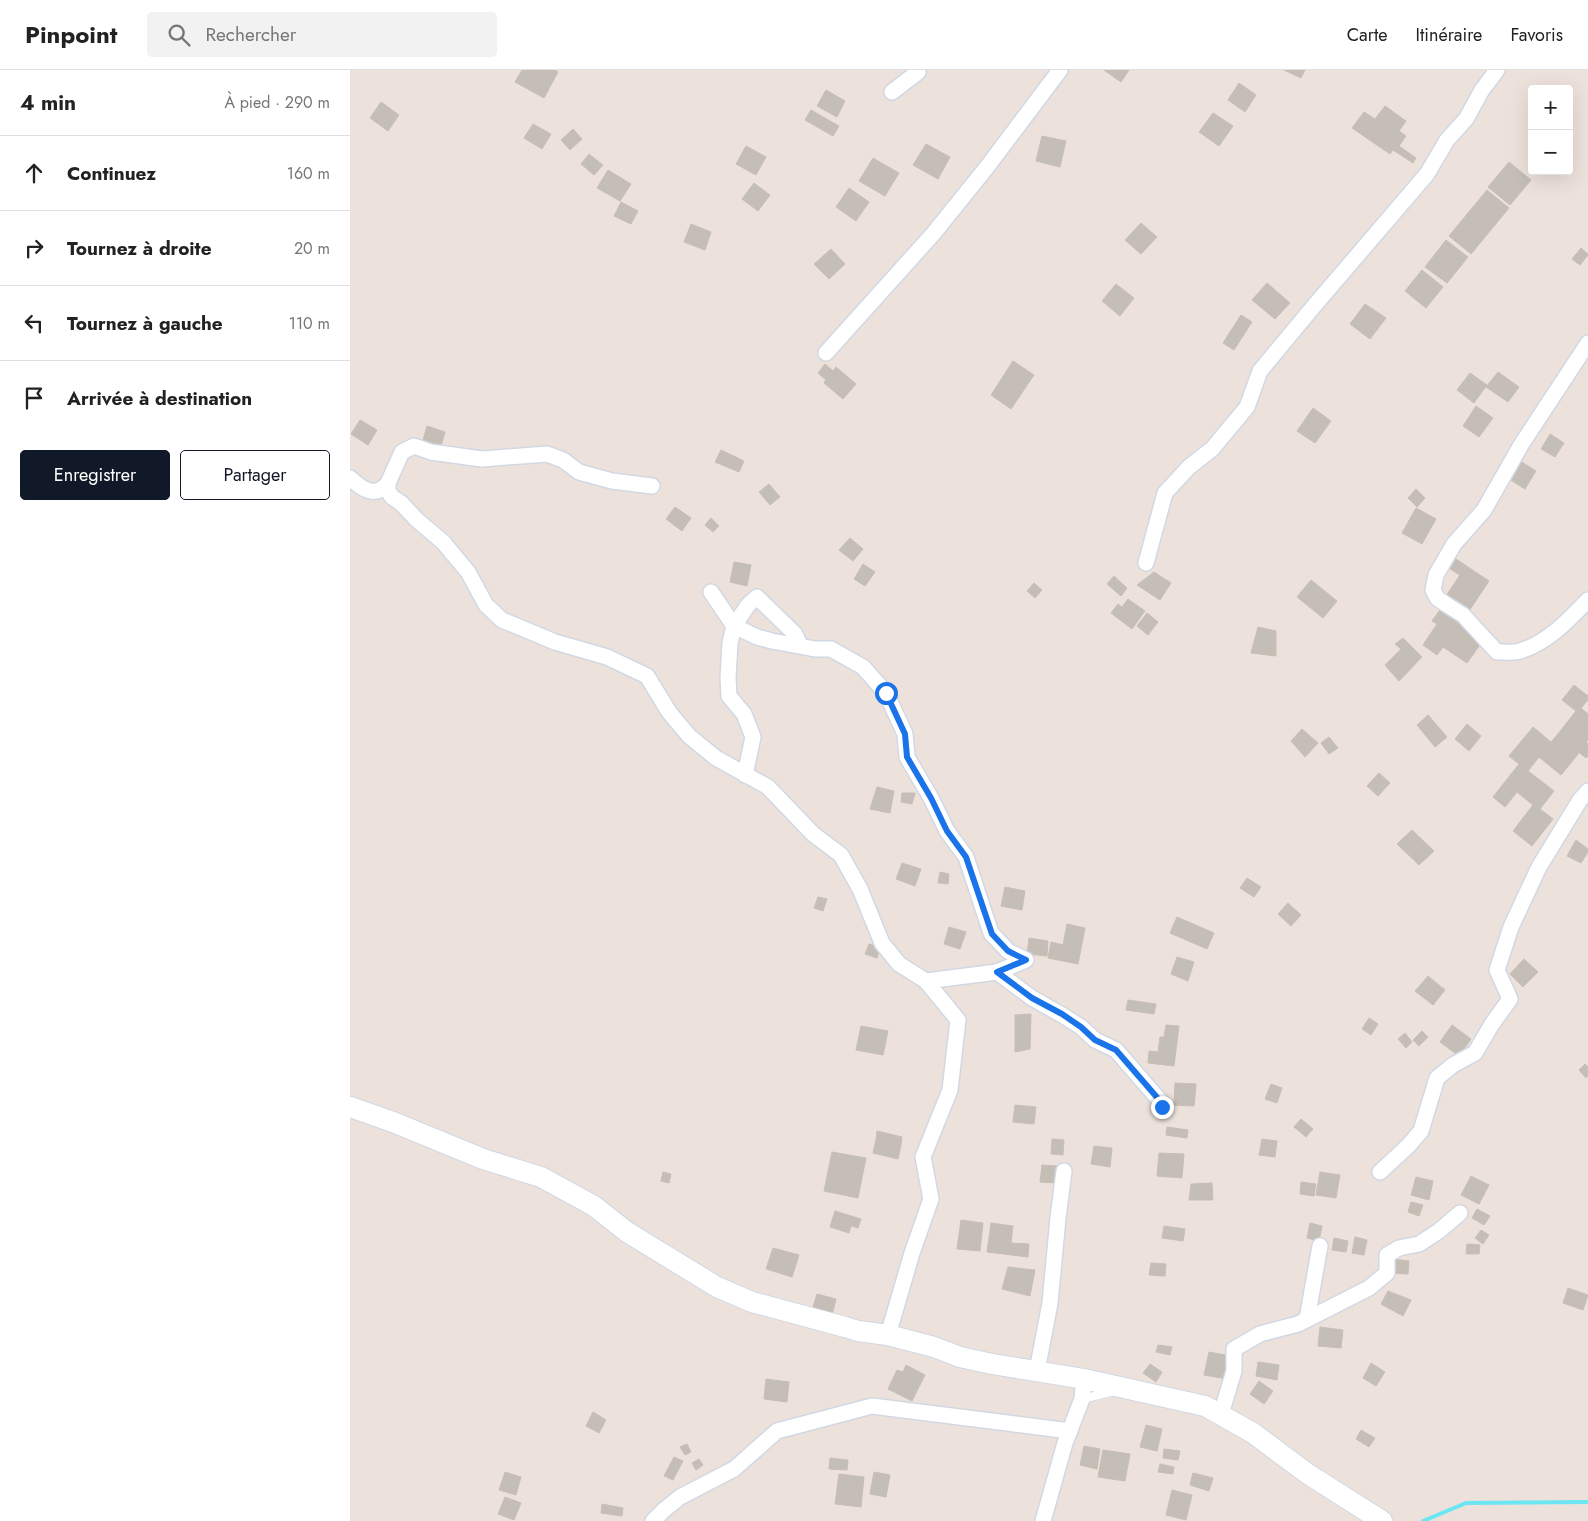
<!DOCTYPE html>
<html lang="fr">
<meta charset="utf-8">
<style>
body{margin:0;font-family:Jost,sans-serif;background:#f2f2f2;color:#222}
.controls{position:absolute;right:15px;top:15px;display:grid;overflow:hidden;border-radius:5px;box-shadow:0 5px 20px #0002}
.controls button{width:45px;height:45px;display:grid;place-items:center;padding:0;border:0;border-bottom:1px solid #e0e0e0;background:#fff;color:#222;font:25px sans-serif}
.stop{position:absolute;width:15px;height:15px;margin:-11px;border:4px solid #1a73e8;border-radius:50%;background:#fff}
.stop.end{background:#1a73e8;border-color:#fff;box-shadow:0 1px 5px #0008}
.list{margin:0;padding:0;list-style:none}
h2{display:flex;justify-content:space-between;align-items:center;height:65px;margin:0;padding:0 20px;font-size:21px}
h2 small{font-size:16px;font-weight:400;color:#767676}
.list li{display:grid;grid-template-columns:32px 1fr auto;gap:15px;align-items:center;box-sizing:border-box;height:75px;padding:0 20px;border-top:1px solid #e0e0e0}
.list b{display:block;font-size:19px;white-space:nowrap}
.list em{font-size:16px;font-style:normal;color:#767676}
.actions{display:flex;gap:10px;padding:15px 20px}
.actions a{flex:1;padding:11px 0;border:1px solid #111827;border-radius:5px;text-align:center;font-size:18px;color:#111827}
.actions .main{background:#111827;color:#fff}
.icon{flex:none;width:28px;height:28px;fill:none;stroke:currentColor;stroke-width:2;stroke-linecap:round;stroke-linejoin:round}
.map{position:relative;flex:none;width:1238px;height:1451px;overflow:hidden}
header{display:flex;align-items:center;gap:30px;box-sizing:border-box;height:70px;padding:0 25px;background:#fff;border-bottom:1px solid #e0e0e0}
header strong{font-size:24px}
nav{display:flex;gap:28px;margin-inline-start:auto;font-size:18px}
.search{width:350px;height:45px;background:#f2f2f2;display:flex;align-items:center;gap:12px;box-sizing:border-box;padding:0 18px;border-radius:5px;color:#767676;font-size:19px}
main{display:flex}
aside{flex:1;background:#fff}
.map>svg:first-child{display:block}
.lines{fill:none;stroke-linecap:round;stroke-linejoin:round}
.stream{stroke:#6be6f2;stroke-width:4}
.building{fill:#c4beb7;stroke:#c8beb5}
.lane-casing{stroke:#d1d8e3;stroke-width:10}
.street-casing{stroke:#d1d8e3;stroke-width:18}
.secondary-casing{stroke:#d1d8e3;stroke-width:22}
.lane{stroke:#fff;stroke-width:8}
.street{stroke:#fff;stroke-width:15}
.secondary{stroke:#fff;stroke-width:20}
.route{stroke:#1a73e8;stroke-width:6}
</style>
<header>
<strong>Pinpoint</strong>
<div class="search"><svg class="icon" aria-label="search" viewBox="0 0 24 24"><circle cx="10" cy="10" r="6"/><path d="M15 15l6 6"/></svg>Rechercher</div>
<nav><a>Carte</a><a>Itinéraire</a><a>Favoris</a></nav>
</header>
<main>
<aside>
<h2>4 min<small>À pied · 290 m</small></h2>
<ul class="list">
<li><svg class="icon" aria-label="ahead" viewBox="0 0 24 24"><path d="M12 20V5M6 11l6-6 6 6"/></svg><div><b>Continuez</b></div><em>160 m</em></li>
<li><svg class="icon" aria-label="right" viewBox="0 0 24 24"><path d="M7 20v-9h11M14 6l5 5-5 5"/></svg><div><b>Tournez à droite</b></div><em>20 m</em></li>
<li><svg class="icon" aria-label="left" viewBox="0 0 24 24"><path d="M17 20v-9H6M10 6l-5 5 5 5"/></svg><div><b>Tournez à gauche</b></div><em>110 m</em></li>
<li><svg class="icon" aria-label="arrive" viewBox="0 0 24 24"><path d="M6 21V4h12l-3 4 3 4H6"/></svg><div><b>Arrivée à destination</b></div></li>
</ul>
<div class="actions"><a class="main">Enregistrer</a><a>Partager</a></div>
</aside>
<div class="map">
<svg width="1238" height="1451" viewBox="0 0 1238 1451">
<rect width="100%" height="100%" fill="#ede2db"/>
<g class="lines">
<!-- stream -->
<path class="stream" d="M1073,1451L1116,1433L1238,1432"/>
</g>
<!-- building -->
<g class="building">
<path d="M172,0H205L208,2L194,28L165,12Z"/>
<path d="M754,0H779L771,12Z"/>
<path d="M934,0H955L951,8Z"/>
<path d="M889,13L906,25L895,42L878,30Z"/>
<path d="M476,20L495,31L487,47L467,36Z"/>
<path d="M31,32L49,45L38,61L20,48Z"/>
<path d="M1035,36L1056,51L1049,61L1056,66L1049,76L1066,88L1063,93L1043,80L1040,84L1002,58L1014,42L1025,49Z"/>
<path d="M461,40L489,56L483,66L455,50Z"/>
<path d="M863,43L883,56L869,76L849,62Z"/>
<path d="M183,54L201,64L192,79L174,68Z"/>
<path d="M223,59L232,69L220,80L211,70Z"/>
<path d="M692,66L716,71L710,97L686,91Z"/>
<path d="M576,74L600,87L588,109L563,95Z"/>
<path d="M396,76L416,87L406,105L386,94Z"/>
<path d="M239,84L253,95L244,105L231,94Z"/>
<path d="M523,88L549,103L535,126L509,111Z"/>
<path d="M1159,92L1181,110L1160,135L1138,117Z"/>
<path d="M258,100L281,114L270,131L247,118Z"/>
<path d="M404,113L420,125L408,141L392,129Z"/>
<path d="M499,118L519,132L506,151L486,137Z"/>
<path d="M1137,120L1159,138L1121,184L1099,166Z"/>
<path d="M271,132L288,141L281,154L264,146Z"/>
<path d="M791,153L807,167L791,184L775,170Z"/>
<path d="M341,154L361,162L355,180L334,172Z"/>
<path d="M1096,170L1118,187L1097,213L1075,197Z"/>
<path d="M1231,178L1238,184V185L1230,195L1222,189Z"/>
<path d="M481,179L495,194L479,209L464,194Z"/>
<path d="M1072,200L1093,217L1076,238L1055,221Z"/>
<path d="M917,213L940,233L925,249L902,230Z"/>
<path d="M766,214L784,228L770,246L752,231Z"/>
<path d="M1015,234L1036,248L1020,269L1000,254Z"/>
<path d="M891,245L902,252L884,280L873,273Z"/>
<path d="M663,291L684,305L661,339L641,325Z"/>
<path d="M475,294L483,301L486,297L506,314L493,329L474,313L476,310L468,303Z"/>
<path d="M1148,302L1169,317L1158,332L1136,317Z"/>
<path d="M1120,303L1137,315L1124,333L1107,320Z"/>
<path d="M1126,336L1143,348L1129,367L1113,356Z"/>
<path d="M963,338L981,351L965,373L947,361Z"/>
<path d="M10,350L27,360L18,375L1,364Z"/>
<path d="M77,356L95,362L91,376L73,370Z"/>
<path d="M1200,364L1214,373L1205,387L1191,379Z"/>
<path d="M371,380L394,391L389,402L365,392Z"/>
<path d="M1167,389L1186,401L1175,419L1156,407Z"/>
<path d="M419,414L430,427L420,435L409,422Z"/>
<path d="M1066,419L1075,428L1067,437L1058,428Z"/>
<path d="M325,437L341,448L332,461L316,449Z"/>
<path d="M1066,438L1086,449L1072,474L1052,463Z"/>
<path d="M361,448L369,456L363,462L355,455Z"/>
<path d="M500,468L513,479L503,491L489,480Z"/>
<path d="M1103,487L1139,511L1117,544L1094,529L1110,505L1097,497Z"/>
<path d="M384,492L401,495L397,516L380,512Z"/>
<path d="M513,494L525,502L515,516L504,509Z"/>
<path d="M804,502L821,513L810,530L787,515Z"/>
<path d="M764,506L777,518L771,526L757,514Z"/>
<path d="M961,510L987,531L973,548L947,527Z"/>
<path d="M684,513L692,520L685,528L677,521Z"/>
<path d="M778,529L795,541L782,559L761,543L768,534L772,537Z"/>
<path d="M1092,537L1115,553L1112,558L1132,572L1117,593L1093,577L1087,585L1073,575L1087,554L1082,551Z"/>
<path d="M797,543L808,552L798,565L787,556Z"/>
<path d="M908,557L926,561V586L901,583Z"/>
<path d="M1053,568L1072,587L1049,611L1035,595L1051,579L1045,574Z"/>
<path d="M1224,615L1238,626V630L1231,638L1238,644V670L1236,672L1238,674V686L1236,688L1207,665L1226,641L1212,630Z"/>
<path d="M1078,645L1097,667L1085,677L1067,655Z"/>
<path d="M1117,654L1131,666L1119,681L1105,669Z"/>
<path d="M1183,657L1201,672L1178,701L1159,686Z"/>
<path d="M952,659L968,673L955,687L941,671Z"/>
<path d="M1207,665L1229,683L1211,705L1189,687Z"/>
<path d="M979,667L988,678L979,684L971,673Z"/>
<path d="M1169,694L1204,721L1190,739L1203,749L1182,776L1163,761L1183,735L1167,722L1155,737L1143,727Z"/>
<path d="M1029,703L1040,713L1028,726L1017,716Z"/>
<path d="M527,717L544,721L540,743L520,739Z"/>
<path d="M552,723H565L562,734L551,732Z"/>
<path d="M1062,760L1084,781L1069,795L1047,774Z"/>
<path d="M1226,770L1238,779V782L1231,793L1217,786Z"/>
<path d="M552,793L571,799L565,816L546,809Z"/>
<path d="M590,802L599,804L598,814L588,813Z"/>
<path d="M897,808L911,817L904,827L890,818Z"/>
<path d="M655,817L675,821L672,840L651,836Z"/>
<path d="M468,827L477,829L473,841L464,838Z"/>
<path d="M938,833L951,845L941,856L928,844Z"/>
<path d="M827,847L864,863L857,879L820,863Z"/>
<path d="M717,854L735,858L728,894L698,888L701,872L713,875Z"/>
<path d="M599,857L616,862L610,879L594,874Z"/>
<path d="M679,868L698,871L697,886L677,884Z"/>
<path d="M519,874L530,877L527,888L515,884Z"/>
<path d="M827,887L844,892L838,911L821,904Z"/>
<path d="M1174,889L1188,902L1173,917L1160,904Z"/>
<path d="M1078,906L1095,920L1083,935L1065,921Z"/>
<path d="M778,930L806,934L804,944L776,940Z"/>
<path d="M681,944L680,979L665,982V945Z"/>
<path d="M1019,948L1028,954L1021,965L1012,959Z"/>
<path d="M816,955L829,956L824,996L798,993L799,981L808,982L810,967H814Z"/>
<path d="M1102,955L1121,969L1109,986L1090,972Z"/>
<path d="M511,956L538,961L533,985L506,980Z"/>
<path d="M1072,961L1078,967L1069,976L1063,970Z"/>
<path d="M1055,963L1062,972L1056,978L1048,969Z"/>
<path d="M1235,994L1238,997V1005L1236,1008L1229,1000Z"/>
<path d="M825,1013L846,1014L844,1036L824,1035Z"/>
<path d="M921,1014L932,1018L927,1033L915,1029Z"/>
<path d="M665,1035L686,1037L684,1054L663,1052Z"/>
<path d="M951,1049L963,1059L956,1067L944,1057Z"/>
<path d="M817,1057L838,1060L837,1068L816,1065Z"/>
<path d="M527,1061L552,1067L551,1075L526,1070Z"/>
<path d="M702,1069L714,1070L713,1085L701,1084Z"/>
<path d="M912,1069L927,1071L925,1087L909,1085Z"/>
<path d="M526,1070L551,1075L548,1089L523,1083Z"/>
<path d="M744,1076L762,1078L760,1097L741,1094Z"/>
<path d="M482,1082L516,1088L508,1128L474,1121Z"/>
<path d="M809,1083L834,1084L832,1108L807,1106Z"/>
<path d="M692,1095L708,1096L706,1113L690,1112Z"/>
<path d="M313,1102L321,1104L319,1113L311,1111Z"/>
<path d="M970,1102L990,1105L986,1128L966,1125Z"/>
<path d="M1121,1106L1139,1115L1129,1134L1111,1125Z"/>
<path d="M1066,1107L1083,1111L1079,1130L1061,1125Z"/>
<path d="M951,1112L966,1114L964,1126L950,1124Z"/>
<path d="M862,1113L863,1130H839L841,1114Z"/>
<path d="M1061,1132L1073,1135L1069,1146L1058,1142Z"/>
<path d="M1127,1139L1140,1146L1134,1155L1122,1148Z"/>
<path d="M485,1141L511,1149L508,1158L501,1156L499,1163L480,1157Z"/>
<path d="M611,1150L633,1153L630,1181L607,1179Z"/>
<path d="M641,1153L663,1156L661,1173L679,1174L678,1187L637,1182Z"/>
<path d="M960,1153L972,1156L969,1171L957,1168Z"/>
<path d="M814,1156L835,1159L833,1171L812,1168Z"/>
<path d="M1131,1160L1139,1165L1133,1174L1125,1168Z"/>
<path d="M1005,1167L1017,1170L1014,1185L1002,1183Z"/>
<path d="M984,1168L998,1171L996,1182L982,1180Z"/>
<path d="M1117,1174L1130,1175L1129,1184H1116Z"/>
<path d="M423,1178L449,1185L442,1207L416,1199Z"/>
<path d="M1042,1189L1059,1191L1058,1204L1041,1203Z"/>
<path d="M801,1193L816,1194L815,1206L799,1205Z"/>
<path d="M658,1197L685,1200L680,1226L652,1219Z"/>
<path d="M1218,1218L1238,1225L1233,1240L1213,1233Z"/>
<path d="M1038,1221L1061,1230L1053,1246L1031,1234Z"/>
<path d="M467,1224L486,1229L482,1245L462,1240Z"/>
<path d="M970,1257L993,1260L991,1278L968,1276Z"/>
<path d="M808,1275L822,1277L820,1285L806,1282Z"/>
<path d="M859,1282L881,1286L877,1309L854,1305Z"/>
<path d="M908,1292L929,1295L927,1310L906,1306Z"/>
<path d="M1021,1293L1035,1302L1026,1316L1013,1308Z"/>
<path d="M800,1294L812,1302L806,1312L793,1303Z"/>
<path d="M556,1295L575,1305L562,1331L538,1319L547,1300L553,1302Z"/>
<path d="M416,1309L439,1312L437,1332L414,1329Z"/>
<path d="M909,1311L923,1321L914,1334L900,1324Z"/>
<path d="M243,1342L256,1350L249,1363L236,1356Z"/>
<path d="M796,1355L812,1359L807,1381L790,1377Z"/>
<path d="M1011,1360L1025,1368L1019,1377L1006,1369Z"/>
<path d="M337,1374L341,1382L335,1385L330,1377Z"/>
<path d="M734,1376L750,1379L747,1399L730,1395Z"/>
<path d="M814,1379L830,1381L828,1390L813,1388Z"/>
<path d="M753,1380L780,1384L775,1411L748,1407Z"/>
<path d="M324,1387L333,1391L323,1410L314,1406Z"/>
<path d="M480,1388L498,1390L497,1400L479,1399Z"/>
<path d="M349,1389L353,1395L346,1400L342,1393Z"/>
<path d="M810,1394L824,1397L823,1404L808,1402Z"/>
<path d="M155,1402L171,1407L166,1425L149,1420Z"/>
<path d="M524,1402L540,1405L536,1427L520,1424Z"/>
<path d="M843,1403L863,1408L859,1421L840,1415Z"/>
<path d="M489,1404L514,1407L511,1437L485,1434Z"/>
<path d="M822,1420L842,1425L836,1450L816,1445Z"/>
<path d="M155,1427L171,1433L164,1450L148,1444Z"/>
<path d="M252,1434L273,1438L272,1446L251,1443Z"/>
</g>
<g class="lines">
<defs>
<path id="lane" d="M732,1329L761,1322"/>
<g id="street">
<path d="M542,22L568,2L567,0"/>
<path d="M1238,273L1171,375L1134,440L1104,474L1086,505L1083,520L1087,528L1097,535L1113,545L1147,582C1154,582 1163,583 1170,581C1197,573 1219,550 1238,530"/>
<path d="M476,283L583,164L637,97L710,0"/>
<path d="M0,408C12,419 25,429 38,413V421L42,427L51,433L67,450L93,472L118,502L136,535L152,550L205,572L257,587L297,606L319,642L339,666L366,688L418,717L463,764L491,785L510,819L532,873L549,894L576,911L647,902L682,928L712,945L731,957L745,970L766,980L811,1032L812,1037"/>
<path d="M38,413L52,382L64,376L81,382L132,389L197,384L213,390L229,402L262,411L302,416"/>
<path d="M796,493L815,423L839,397L862,379L897,337L910,301L964,236L1077,104L1097,70L1116,49L1132,20L1147,0"/>
<path d="M361,522L384,556L407,567L422,571L465,579H481L513,597L536,623L555,664L557,687L581,728L597,761L616,787L641,863L658,881L676,890L647,902"/>
<path d="M395,705L403,667L394,644L379,626L378,608L380,573L384,556L398,535L407,527L445,564L450,575"/>
<path d="M1030,1102L1058,1076L1071,1061L1087,1008L1103,995L1125,983L1142,954L1160,929L1147,900L1161,857L1189,797L1230,730L1238,721"/>
<path d="M957,1249L970,1176"/>
<path d="M538,1265L562,1183L581,1129L573,1087L600,1020L608,950L576,911"/>
<path d="M687,1301L700,1233L708,1148L714,1101"/>
<path d="M871,1344L884,1301V1279L910,1264L948,1254L1019,1218L1037,1203V1185L1049,1178L1069,1174L1089,1161L1110,1143"/>
<path d="M303,1451L314,1440L330,1427L384,1399L427,1361L522,1336L720,1361"/>
<path d="M693,1451L715,1373L732,1329L734,1309"/>
</g>
<path id="secondary" d="M0,1037L43,1052L133,1089L191,1107L244,1136L277,1162L367,1217L402,1232L495,1257L508,1261L538,1265L584,1277L610,1287L642,1294L734,1309L855,1336L903,1363L958,1404L1032,1451"/>
</defs>
<!-- lane casing -->
<use href="#lane" class="lane-casing"/>
<!-- street casing -->
<use href="#street" class="street-casing"/>
<!-- secondary casing -->
<use href="#secondary" class="secondary-casing"/>
<!-- lane -->
<use href="#lane" class="lane"/>
<!-- street -->
<use href="#street" class="street"/>
<!-- secondary -->
<use href="#secondary" class="secondary"/>
</g>
<g class="lines">
<!-- route -->
<path class="route" d="M536,623L555,664L557,687L581,728L597,761L616,787L642,864L658,881L676,890L647,902L682,928L712,944L731,957L745,970L766,980L811,1032L812,1037"/>
</g>
</svg>
<div class="controls">
<button>+</button>
<button>−</button>
</div>
<div class="stop" style="left:536px;top:623px"></div>
<div class="stop end" style="left:812px;top:1037px"></div>
</div>
</main>
